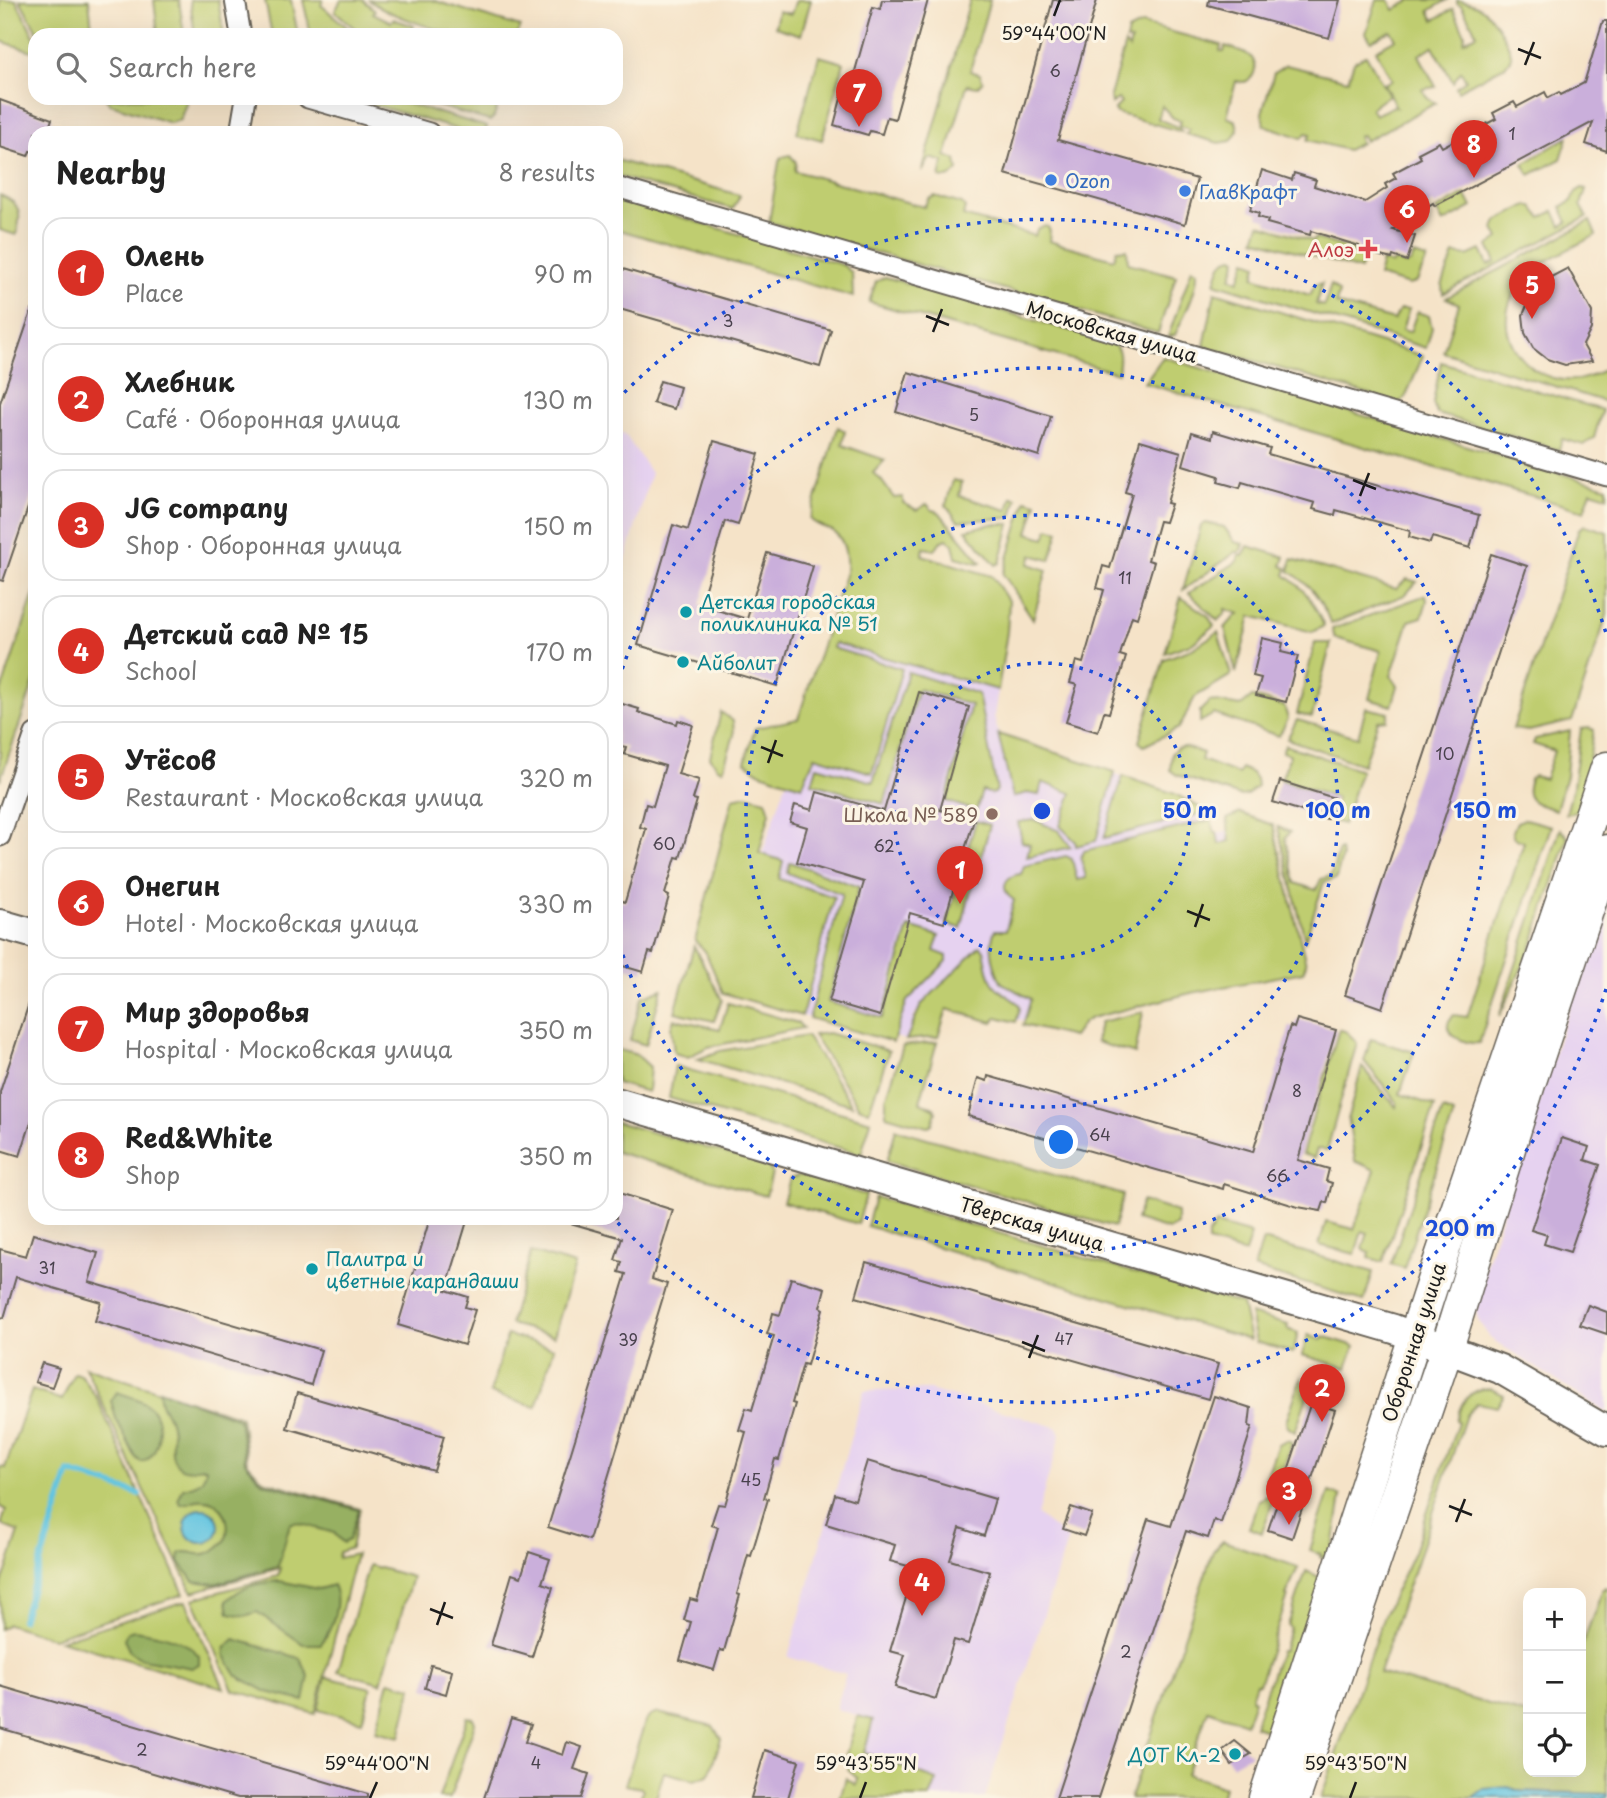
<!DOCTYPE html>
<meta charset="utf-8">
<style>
body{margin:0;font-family:"Playpen Sans",sans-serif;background:#f2f2f2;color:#222}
.controls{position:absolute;right:21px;bottom:21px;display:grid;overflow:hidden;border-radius:14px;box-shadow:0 7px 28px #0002}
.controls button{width:63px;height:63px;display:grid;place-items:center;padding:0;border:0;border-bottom:2px solid #e0e0e0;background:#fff;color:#222;font:35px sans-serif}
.you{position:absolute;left:1062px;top:1143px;width:24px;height:24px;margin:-18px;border:5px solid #fff;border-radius:50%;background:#1a73e8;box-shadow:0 0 0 10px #1a73e833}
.badge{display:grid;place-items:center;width:46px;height:46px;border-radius:50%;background:#d93025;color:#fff;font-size:23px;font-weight:700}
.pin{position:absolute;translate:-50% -58px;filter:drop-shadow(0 2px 4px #0008)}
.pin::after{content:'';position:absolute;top:37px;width:24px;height:21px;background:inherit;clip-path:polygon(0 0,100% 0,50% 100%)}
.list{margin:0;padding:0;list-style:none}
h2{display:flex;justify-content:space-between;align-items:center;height:91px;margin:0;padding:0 28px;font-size:30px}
h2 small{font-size:23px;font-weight:400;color:#767676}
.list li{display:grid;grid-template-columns:46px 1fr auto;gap:21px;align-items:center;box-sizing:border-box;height:112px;margin:0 14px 14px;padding:0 14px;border:2px solid #e0e0e0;border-radius:21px}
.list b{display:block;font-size:26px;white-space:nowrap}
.list p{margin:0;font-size:23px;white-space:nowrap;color:#767676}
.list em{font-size:23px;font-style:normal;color:#767676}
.icon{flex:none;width:38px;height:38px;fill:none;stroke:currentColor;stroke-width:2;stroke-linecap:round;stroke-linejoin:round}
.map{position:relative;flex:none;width:1607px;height:1798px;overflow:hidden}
.search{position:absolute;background:#fff;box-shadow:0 7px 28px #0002;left:28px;top:28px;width:595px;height:77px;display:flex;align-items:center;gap:18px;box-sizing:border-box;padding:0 24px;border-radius:21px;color:#767676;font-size:26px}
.panel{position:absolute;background:#fff;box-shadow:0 7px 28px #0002;left:28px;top:126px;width:595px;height:1099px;border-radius:21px}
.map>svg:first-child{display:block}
.built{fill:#e6d2f0}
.green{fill:#bfcd6f;stroke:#6e7446;stroke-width:2}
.forest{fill:#97b062;stroke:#5a663f;stroke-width:2}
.water{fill:#62c4e0;stroke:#3f707e;stroke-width:2}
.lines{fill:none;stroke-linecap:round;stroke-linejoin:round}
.stream{stroke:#62c4e0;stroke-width:6}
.building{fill:#caafdb}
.minor-casing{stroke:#686258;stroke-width:23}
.secondary-casing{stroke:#686258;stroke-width:32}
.primary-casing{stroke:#686258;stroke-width:35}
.minor{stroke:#fff;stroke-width:19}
.secondary{stroke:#fff;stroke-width:28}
.primary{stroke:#fff;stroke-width:32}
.ticks{fill:none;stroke:#1c1c1c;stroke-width:2.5}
.ring{fill:none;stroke:#1d4ed8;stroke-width:3.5;stroke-dasharray:3.5 7}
.shop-dot{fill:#3f7fe0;stroke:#fcf5e5;stroke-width:2.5}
.health-dot{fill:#e0444e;stroke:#fcf5e5;stroke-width:2.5}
.culture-dot{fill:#0f9aa8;stroke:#fcf5e5;stroke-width:2.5}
.education-dot{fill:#8d6e63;stroke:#fcf5e5;stroke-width:2.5}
.labels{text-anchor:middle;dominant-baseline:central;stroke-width:6;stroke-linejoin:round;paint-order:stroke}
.number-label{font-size:16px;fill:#48414c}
.shop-label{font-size:19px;fill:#366cbe;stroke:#fcf5e5;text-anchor:start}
.health-label{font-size:19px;fill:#be3a42;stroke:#fcf5e5;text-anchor:end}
.street-label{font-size:19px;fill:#1c1c1c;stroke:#fcf5e5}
.culture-label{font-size:19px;fill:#0d838f;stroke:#fcf5e5;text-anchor:start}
.education-label{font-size:19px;fill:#785e54;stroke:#fcf5e5;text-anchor:end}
.ticks-label{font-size:18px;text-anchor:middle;fill:#1c1c1c;stroke:#fcf5e5;stroke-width:6;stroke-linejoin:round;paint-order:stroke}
.centre{fill:#1d4ed8;stroke:#fcf5e5;stroke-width:3.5}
.ring-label{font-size:21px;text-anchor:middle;font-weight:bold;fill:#1d4ed8;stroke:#fcf5e5;stroke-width:6;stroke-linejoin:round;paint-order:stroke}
</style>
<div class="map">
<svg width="1607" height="1798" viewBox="0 0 1607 1798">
<rect width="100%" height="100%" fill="#fcf5e5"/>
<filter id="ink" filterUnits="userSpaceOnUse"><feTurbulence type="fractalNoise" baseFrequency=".0143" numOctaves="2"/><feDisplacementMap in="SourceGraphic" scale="14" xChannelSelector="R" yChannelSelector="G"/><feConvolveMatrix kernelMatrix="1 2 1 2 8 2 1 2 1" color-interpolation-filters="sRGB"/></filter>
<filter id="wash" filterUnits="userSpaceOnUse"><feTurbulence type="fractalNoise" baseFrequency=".00686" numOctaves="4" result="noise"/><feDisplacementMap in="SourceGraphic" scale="28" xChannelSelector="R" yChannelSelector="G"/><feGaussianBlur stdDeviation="1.57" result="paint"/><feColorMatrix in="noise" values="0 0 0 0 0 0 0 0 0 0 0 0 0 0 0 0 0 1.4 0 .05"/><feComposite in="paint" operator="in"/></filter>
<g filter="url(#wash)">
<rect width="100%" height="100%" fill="#f5e3c8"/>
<!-- built -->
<g class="built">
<path d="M616,430L626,436L651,473L616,594Z"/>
<path d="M852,588L1007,632L994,716L1005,760L1113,773L1175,794L1208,812L1215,833L1230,830L1258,834L1062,1019L1016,1020L958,1002L916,1012L906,1040L895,1037L893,1042L723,993L754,864L759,863Z"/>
<path d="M1607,891V1413L1490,1338L1478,1320L1474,1301Z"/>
<path d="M930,1390L1056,1427L1061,1434L1037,1515L1068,1539L985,1798H930L937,1779L864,1753L873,1720L836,1709L846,1674L788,1657L864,1391Z"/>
</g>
<!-- green -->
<g class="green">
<path d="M0,0H16L35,38V52L0,41Z"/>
<path d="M20,0H89L92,29L68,30L67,35H39Z"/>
<path d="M154,0H179L184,35H158Z"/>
<path d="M190,0H218L224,35H195Z"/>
<path d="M265,0H291L298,35H272Z"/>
<path d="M303,0H323L321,5L356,35H311Z"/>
<path d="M341,0H363L375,10L373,13L391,22L393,19L414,26L409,35H362L335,11Z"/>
<path d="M369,0H432L520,27L517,35C499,35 480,37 462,35C439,32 387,14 369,0Z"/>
<path d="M796,0H811L801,35L775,27L778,11L791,14Z"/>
<path d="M970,0H990L970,71L980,74L983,81L977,87L967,85L946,156L956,160L958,170C952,176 949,180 940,177L944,162L930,158L922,172Z"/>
<path d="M1377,0H1389L1394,10L1409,2V0H1447L1429,11L1434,20L1453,9L1465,34L1464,41L1477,34L1461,5L1457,4V0C1466,2 1476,4 1484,10C1491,15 1513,48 1511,57C1510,61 1507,63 1505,66L1458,91L1456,87L1466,80L1461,71L1453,82L1433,46L1419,55L1436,87L1422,89L1428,99L1436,103L1365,141L1362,135L1358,137L1361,143L1347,150L1308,140L1311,134L1306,133L1302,138L1264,125L1262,113L1274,73L1286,65L1348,80L1354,62L1366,55L1389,95L1371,108L1375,115L1394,106L1396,107L1384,84L1392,80L1376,50L1396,39L1391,31L1371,41L1366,33Z"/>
<path d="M1142,24L1221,45L1220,51L1224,52L1225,46C1237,50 1257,53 1255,69C1254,76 1251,79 1245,82L1236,81L1227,117L1236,121L1238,130L1231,141L1219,143L1186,134L1190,129L1179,126L1181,121L1173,118L1162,106L1158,119L1178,127L1182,132L1116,113L1114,110L1121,103L1118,99L1111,104L1110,96L1125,44L1129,49L1131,41L1126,40L1128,31Z"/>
<path d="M819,56L844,63L822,140L797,133Z"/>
<path d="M105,98H188L180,120L170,123L110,104Z"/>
<path d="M350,98H388L487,127L485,133H470Z"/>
<path d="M410,98H500L494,117L490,121Z"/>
<path d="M1568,137L1561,159L1530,175L1523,164Z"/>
<path d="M790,155L796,162L795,171L924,207L928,199L935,196L962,204L965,208L963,216L1035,236L1037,229L1043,226L1048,227L1050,231L1049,241L1114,259L1117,250L1127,249L1128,263L1176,276L1158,333L769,222L779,162L782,157Z"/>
<path d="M616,160L739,195L740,196L733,209L616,176Z"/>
<path d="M1582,188L1586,189L1581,205L1587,217L1443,294L1442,286L1454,254L1468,256L1481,250L1488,265L1496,262L1488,246L1499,239L1494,229L1497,221L1527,205L1533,207L1541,218L1554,211L1561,226L1568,222L1561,207L1572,201L1576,192Z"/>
<path d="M1465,194L1472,207L1443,223L1436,210Z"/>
<path d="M0,195C22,203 22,215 16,235L0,230Z"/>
<path d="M616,198L843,265L852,273L853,297L616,229Z"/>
<path d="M1590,221L1596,235C1571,249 1538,261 1520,284C1476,340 1551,410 1607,367L1606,402L1443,352L1459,304L1446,298Z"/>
<path d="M1260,224L1313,241L1315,238L1354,250L1353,253L1364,256L1360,270L1255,239Z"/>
<path d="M1414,255L1427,259L1417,282L1409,285L1378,276L1382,261L1393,264L1394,261L1406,265L1411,262Z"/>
<path d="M1234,257L1237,259L1231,278L1239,281L1246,260L1257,265L1254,277L1310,295L1315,285L1322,283L1316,304L1324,306L1331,285L1339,292L1336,304L1394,320L1400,309H1409L1402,330L1410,332L1417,312L1429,316L1432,328L1426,348L1215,283C1219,271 1220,258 1234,257Z"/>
<path d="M1192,268L1197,271C1198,291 1183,317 1175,335L1168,337Z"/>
<path d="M885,277L1110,342C1123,349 1119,361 1118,373L869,302L876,282Z"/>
<path d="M1215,292L1423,356L1406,396L1402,401L1397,403L1204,346Z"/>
<path d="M1163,357L1607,487V496L1591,491L1584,511L1144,383Z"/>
<path d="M1441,362L1602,410L1594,438L1584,445L1562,439L1559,450L1437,414L1433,403Z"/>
<path d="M838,427L845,431L842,445L885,460L873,473L881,480L894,498L903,497V503L917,510L927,504L932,510L939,512L981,562L978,563L956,557L953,544L947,539L940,542L935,550L924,548L922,555L992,576L1009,602L1007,632L998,690L834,643L833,648L902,669L872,773L815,756L802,786L761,773L745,762L755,728L798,719L846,572C847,557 846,538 831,530C823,527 816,525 810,519Z"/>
<path d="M953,480L962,482L959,496L1008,510L1012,497L1017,498L1012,516L1007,518L958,521L946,505Z"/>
<path d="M1026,500L1037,503L1028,533L1045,538L1049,528L1059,531L1050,560L1032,555L1029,564L1047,570L1033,619L1003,574Z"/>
<path d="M1206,523L1224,527L1235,542L1243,544L1240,552H1236L1183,590L1201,526Z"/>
<path d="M992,524H1010L1000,563L996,565L966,530Z"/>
<path d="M1585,525L1607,532V615L1572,721L1529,731L1513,729L1579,529Z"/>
<path d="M1248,546L1285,557L1282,566L1287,568L1285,575C1307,590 1313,602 1324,626L1312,632L1251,616L1236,673L1225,628L1237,614H1240L1225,609V614L1218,621L1189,593L1238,561L1239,555L1243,556Z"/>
<path d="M1292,559L1396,589L1407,579L1417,582L1405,595L1331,624C1321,600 1312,585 1289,571Z"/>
<path d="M35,591V679L0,781V695Z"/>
<path d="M1426,595L1427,601L1422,617L1409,621L1391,676L1398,686L1392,706L1369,699L1381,651L1335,638L1332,629Z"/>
<path d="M1181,597L1208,616L1214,626L1193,643L1165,653Z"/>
<path d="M1218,632L1231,675L1195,697L1179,728L1144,746L1139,742L1164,659L1192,649Z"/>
<path d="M1315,643H1331L1312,717L1297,714Z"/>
<path d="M908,672L978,694L997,790L993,794L982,791L976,811L946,801L971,705L918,689L884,804L812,783L817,766L873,782Z"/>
<path d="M1252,697L1284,706L1288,719L1279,736L1214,714L1200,722V711L1210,701L1241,706Z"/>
<path d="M1366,708L1389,713L1387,720L1378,721L1363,765L1287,739L1297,720L1358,737Z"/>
<path d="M721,712L733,721L734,735L723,770L718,768L710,757Z"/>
<path d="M1589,728L1594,730L1584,789L1577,812L1566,814L1573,787L1581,729Z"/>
<path d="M1570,731L1566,776L1556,810C1538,804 1521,803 1530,779L1534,776L1545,779L1554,751L1533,744L1535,739Z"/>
<path d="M998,734L1115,772L1096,841L1076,846L1075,841L1060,826L1072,793L1042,782L1039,795L1027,793L1013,797Z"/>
<path d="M1285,745L1361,770L1343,824L1330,820L1337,798L1281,780L1290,755L1282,752Z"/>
<path d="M1184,747L1203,753L1201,760L1238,774L1241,768L1252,773L1256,779L1257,786L1247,795L1240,796L1177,775L1170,770L1172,753L1177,748Z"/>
<path d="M1123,776L1175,794L1208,812L1104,838Z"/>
<path d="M746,795L766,800L770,812L759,853L783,861L779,879L834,897L802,1016L723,993L705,951L695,941L733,798Z"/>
<path d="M1240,813L1273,825L1306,964L1303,972L1191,993L1091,1018L1083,1023L1073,1037L1023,1025L1031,999L1002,983C993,967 988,947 995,930H1006L1014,900C999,891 1004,875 1021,874L1024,866L1066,856L1072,859L1077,880L1086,878L1081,857L1083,851L1211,820L1215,832H1217L1219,844L1230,841L1227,819Z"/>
<path d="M1525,819L1551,826L1479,1043C1464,1045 1435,1031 1454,1015L1467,1017L1524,842L1514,838L1512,833L1517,822Z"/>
<path d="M1035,820L1059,831L1071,847L1027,857L1030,844L1022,842L1018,822Z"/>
<path d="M976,821L990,825L979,865L964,861Z"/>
<path d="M1278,827L1290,832L1285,838L1295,883L1316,890L1321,879L1331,876L1339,850H1341L1342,857L1336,879L1324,882L1305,940Z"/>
<path d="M1560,829L1568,837L1532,946L1499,1017Z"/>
<path d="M790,862L859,887L828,1002L882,1018L909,927L939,936L934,951L947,956V961L907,1001L893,1042L809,1018L842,894L787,873Z"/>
<path d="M958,882L972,886L961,928L947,924Z"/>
<path d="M694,946L722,1000L714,1021L675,1012Z"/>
<path d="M980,946L984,950C991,987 989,983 1019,1004L1020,1009L1016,1022L997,1017L993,1022L947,1009L938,1037L906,1040L921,1005Z"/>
<path d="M662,989L646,1045L630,1040L642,997Z"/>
<path d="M728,1003L798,1023L803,1028L708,1047L688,1057L674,1053L671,1027L674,1019L720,1029Z"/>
<path d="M1143,1012L1135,1054L1096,1042L1100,1022Z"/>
<path d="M1339,1029L1347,1032L1357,1043L1327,1150L1317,1149L1314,1158L1302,1154Z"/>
<path d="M828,1033L889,1051L869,1111L859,1107L813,1035Z"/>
<path d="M806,1036L852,1105L698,1059L720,1051Z"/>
<path d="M1371,1039L1414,1052L1400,1094L1435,1106L1383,1262L1369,1258L1370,1253L1365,1251L1363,1248L1368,1233L1362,1231L1355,1254L1319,1245L1326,1222L1354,1229L1375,1170L1355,1161L1348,1117L1362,1067L1396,1107L1397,1102L1364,1061Z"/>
<path d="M937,1042L920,1102L934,1108L936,1112L932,1124L927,1127L886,1115V1099L903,1046Z"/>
<path d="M616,1049L637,1055L650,1067L648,1092L616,1083Z"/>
<path d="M675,1066L871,1121L861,1154L669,1098Z"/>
<path d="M1443,1110L1454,1114L1404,1268L1391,1264Z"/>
<path d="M616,1122L768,1165L772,1173L766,1196L616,1152Z"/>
<path d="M896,1129L1123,1195L1114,1227L887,1161Z"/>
<path d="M800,1175L866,1195L858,1224L783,1202L790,1179Z"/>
<path d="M875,1197L1242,1304L1250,1340L867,1226Z"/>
<path d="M1142,1201L1177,1212V1225L1168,1230L1136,1220Z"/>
<path d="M1216,1224L1251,1234L1245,1253L1208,1242V1235Z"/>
<path d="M1263,1240L1373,1272L1364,1301L1254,1268Z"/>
<path d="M531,1252L575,1265L554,1336L510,1324Z"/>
<path d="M1250,1314L1288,1325L1287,1329L1298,1333L1293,1353L1256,1342Z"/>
<path d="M507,1335L554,1348L536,1407L490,1393Z"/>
<path d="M1308,1335L1321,1340L1323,1336L1355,1346L1347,1368L1302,1355Z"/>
<path d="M85,1367L241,1417L247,1463L263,1480L360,1509L351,1548L339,1552L338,1558L356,1554L315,1714L233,1690L193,1599L278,1576L280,1568L192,1592Z"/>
<path d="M74,1373L81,1375L97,1398L184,1594L53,1638L8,1624L0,1629V1590L19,1532L1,1525L6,1510L0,1507V1467L5,1468L32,1390L62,1400Z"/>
<path d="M1321,1375L1343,1382L1337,1402L1314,1395Z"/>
<path d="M1301,1378L1307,1397L1295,1432L1288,1427L1286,1422Z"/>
<path d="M1481,1389H1491L1504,1395L1497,1407L1477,1403L1466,1415L1379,1673L1528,1715V1772H1581V1648L1603,1589L1607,1587V1794L1520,1791C1502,1785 1487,1787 1472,1798H1321L1384,1615L1414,1552L1458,1422L1456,1420C1461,1404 1464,1396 1481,1389Z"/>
<path d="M1287,1440L1292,1442L1277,1488L1268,1483L1266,1478L1278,1444Z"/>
<path d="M1329,1492L1341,1496L1332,1555L1331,1558L1320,1557L1321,1554L1310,1550Z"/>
<path d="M1267,1496L1274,1498L1262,1533L1249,1528L1259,1500Z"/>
<path d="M1223,1541L1298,1567L1286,1595L1288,1596L1259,1684L1256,1683L1251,1698L1254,1700L1246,1723L1208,1710L1186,1774L1224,1787L1221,1798H1130L1213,1551Z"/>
<path d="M369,1565L412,1577L381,1683L338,1671Z"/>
<path d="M1306,1571L1324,1579L1272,1732L1254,1726L1280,1651H1283L1290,1628L1288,1625Z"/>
<path d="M186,1601L224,1688L60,1640Z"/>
<path d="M326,1677L371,1688L362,1721L318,1710Z"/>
<path d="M389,1681L412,1687L400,1737L376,1731Z"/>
<path d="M658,1713L713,1726L721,1739L709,1775L694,1780L664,1772L656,1798H640L643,1791L641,1788L625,1785L645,1722L650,1716Z"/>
<path d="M858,1716L873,1720L864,1753L937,1780L930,1798H840L846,1778L856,1785L858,1779L848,1770L851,1762L846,1754Z"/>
<path d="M467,1717L473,1718L475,1723L450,1798H439Z"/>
</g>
<!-- forest -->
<g class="forest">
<path d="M160,1390L239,1419L245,1462L262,1482L359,1510L349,1540L343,1543L334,1533L295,1522L290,1524L278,1566L215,1584L193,1581L179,1561L180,1553C189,1550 190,1553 198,1554C210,1556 217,1548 225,1541C233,1521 222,1497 197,1500C191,1501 188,1504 181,1504L178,1500L183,1488C197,1485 205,1482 206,1467C198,1466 188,1473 180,1467C166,1457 175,1440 171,1426C168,1409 158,1409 160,1390Z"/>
<path d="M117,1392C130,1397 141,1398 152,1409C164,1423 160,1457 141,1462L136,1458L116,1419L111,1401Z"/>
<path d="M279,1581L319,1589L333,1585C342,1603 332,1629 321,1644H303L257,1612L245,1616L229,1613L227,1601C240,1586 259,1583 279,1581Z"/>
<path d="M134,1630C155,1633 186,1638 199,1656V1664L192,1668L142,1659L130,1652L124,1640L127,1632Z"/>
<path d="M234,1639L300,1658L309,1676L304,1701L267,1692L236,1675L224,1654L226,1647Z"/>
</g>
<!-- water -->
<g class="water">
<circle cx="202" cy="1526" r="17"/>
<path d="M1508,1787L1520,1791L1607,1794V1798H1472L1484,1789Z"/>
</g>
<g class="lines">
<!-- stream -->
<path class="stream" d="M22,1620L69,1472L139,1494"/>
</g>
<g id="blocks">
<!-- building -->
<g class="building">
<path d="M882,0H928L895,119L887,117L882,134L870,131L868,135L834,125L844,87L850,89L873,7L880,9Z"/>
<path d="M1053,0H1097L1058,140L1197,179L1185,224L1005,174Z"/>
<path d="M1209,0H1340L1329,38L1208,5Z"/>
<path d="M1603,21H1607V151L1586,144L1593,122L1435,206L1433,203L1416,214L1414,218L1393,230L1415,236L1407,261L1393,256L1392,259L1358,250L1359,246L1311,231L1310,235L1267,223L1268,220L1258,217L1259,213L1250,210L1262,170L1292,180L1294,173L1316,180L1314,186L1365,202L1387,188L1385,184L1396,178L1393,173L1421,158L1418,153L1439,142L1442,147L1496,119L1493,113L1514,102L1517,107L1545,92L1548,98L1559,92L1561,95L1584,83Z"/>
<path d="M0,100L52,119L47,133H35V152L30,151L28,156L0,147Z"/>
<path d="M616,267L831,330L820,367L616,308Z"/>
<path d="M1568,268L1592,312L1591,329L1583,345L1592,361L1565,365L1547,359L1533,348L1525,333L1523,315L1533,291L1547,279Z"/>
<path d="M32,309H35V487L3,581L0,580V403Z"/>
<path d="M908,372L1051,416L1039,456L896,412Z"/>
<path d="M660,381L680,387L674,409L653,403Z"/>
<path d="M1213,431L1270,448L1268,454L1479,515L1470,548L1432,537L1430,543L1409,537L1410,531L1336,510L1335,515L1313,509L1315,503L1242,482L1240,488L1218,482L1219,476L1183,465L1192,432L1212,438Z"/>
<path d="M1140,440L1181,452L1167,503L1171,504L1165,522L1159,521L1148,560L1154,562L1137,618L1132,616L1120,655L1126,657L1109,713L1104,712L1098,732L1066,722L1077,685L1070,683L1076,661L1083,663L1104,590L1097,588L1103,566L1110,568L1132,494L1125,492Z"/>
<path d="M714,441L759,454L738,525L725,521L700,605L747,619L767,553L813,566L777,686L638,645L673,525L688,530Z"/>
<path d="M1491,554L1527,566L1382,1008L1345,995Z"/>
<path d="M1262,638L1283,643L1281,652L1298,656L1286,702L1256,695L1261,678L1253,676Z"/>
<path d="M919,692L969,707L940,810L974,820L961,862L979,867L974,885L956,880L944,923L910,913L880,1016L829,1001L864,882L797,862L807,827L790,822L795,805L812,810L817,792L884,811Z"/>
<path d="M619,703L639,709L638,712L677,724L678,720L693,725L678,774L699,780L693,799L697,800L680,858L676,857L665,894L669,896L653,953L649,952L643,972L616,964V909L619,900L625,902L646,829L640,827L646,804L653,806L665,766L624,754L626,747L616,745V714Z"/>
<path d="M1280,781L1334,798L1327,819L1273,802Z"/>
<path d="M32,994H35V1110L20,1156L0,1150V1092Z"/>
<path d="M1297,1019L1336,1030L1298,1160L1329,1169L1326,1181L1332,1183L1327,1203L1324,1202L1321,1211L1298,1207L1224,1184L1223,1189L968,1116L978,1078L987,1081L988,1076L1253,1152L1290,1026L1294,1028Z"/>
<path d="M1562,1138L1589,1147L1585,1160L1600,1165L1570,1252L1544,1244L1547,1235L1531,1230Z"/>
<path d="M616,1192L673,1210L652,1279L667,1284L589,1540L548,1527L626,1274L619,1272L622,1262L615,1260L622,1238L567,1222L568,1218H616Z"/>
<path d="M430,1218H468L446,1290L468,1297L465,1307L475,1310L464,1345L398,1325Z"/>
<path d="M33,1234L98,1253L89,1282L321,1350L311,1385L95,1321L101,1302L16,1277L4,1318L0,1317V1249L26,1256Z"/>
<path d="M866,1262L1218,1364L1208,1399L856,1297Z"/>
<path d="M791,1278L825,1288L820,1307L823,1309L807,1365L803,1364L792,1403L795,1404L779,1460L775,1459L764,1498L768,1499L751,1556L748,1555L737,1594L740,1595L724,1651L720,1650L714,1670L680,1660L691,1622L684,1620L690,1599L697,1601L718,1527L711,1525L718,1504L725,1505L746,1432L739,1430L746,1408L752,1410L774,1336L767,1334L770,1325L773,1313L780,1315Z"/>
<path d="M1588,1305L1607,1312V1334L1580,1325Z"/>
<path d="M42,1363L59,1368L52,1387L35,1382Z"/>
<path d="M297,1393L444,1436L434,1471L287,1428Z"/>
<path d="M1214,1396L1251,1408L1249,1426L1252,1427L1221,1523L1214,1520L1208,1538L1186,1531L1098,1798H1056L1148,1519L1171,1526Z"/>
<path d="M1311,1402L1335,1410L1292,1538L1268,1530Z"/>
<path d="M867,1461L995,1499L984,1536L960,1528L950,1560L990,1572L968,1644L954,1640L936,1699L895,1687L905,1655L890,1651L915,1568L890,1561L895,1545L826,1524L835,1494L855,1500Z"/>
<path d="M1071,1507L1092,1514L1084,1536L1063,1529Z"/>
<path d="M529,1552L550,1559L542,1583L553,1587L532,1657L491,1645L512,1574L521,1577Z"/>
<path d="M431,1665L452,1671L446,1694L425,1688Z"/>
<path d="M0,1686L368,1794V1798H238L0,1728Z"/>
<path d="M511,1718L531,1724L525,1742L563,1755L567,1742L582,1747L574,1769L589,1774L581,1798H484Z"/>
<path d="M1235,1741L1251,1754L1232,1765L1222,1751Z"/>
<path d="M765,1750L799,1761L788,1798H751Z"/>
</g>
</g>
</g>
<g filter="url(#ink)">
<use href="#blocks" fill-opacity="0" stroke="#686258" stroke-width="2"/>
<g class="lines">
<defs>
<g id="minor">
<path d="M235,0L241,35"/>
<path d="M308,98L429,133"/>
<path d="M240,133L246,98"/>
<path d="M616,187L1607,476"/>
<path d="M0,836L35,734"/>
</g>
<g id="secondary">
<path d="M0,924L35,934"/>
<path d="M616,1102L1394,1329L1500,1369L1607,1431"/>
</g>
<g id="primary">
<path d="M1265,1798L1435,1275L1607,768"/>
<path d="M1294,1798L1447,1348L1528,1087L1607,851"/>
</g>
</defs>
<!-- minor casing -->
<use href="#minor" class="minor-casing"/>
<!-- secondary casing -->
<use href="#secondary" class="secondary-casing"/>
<!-- primary casing -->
<use href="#primary" class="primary-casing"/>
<!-- minor -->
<use href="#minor" class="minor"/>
<!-- secondary -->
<use href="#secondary" class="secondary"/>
<!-- primary -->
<use href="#primary" class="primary"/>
</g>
</g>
<!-- ticks -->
<path class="ticks" d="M1054,16L1060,0M1518,49L1541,58M1525,65L1534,42M926,316L949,325M933,332L942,309M1353,480L1376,489M1360,496L1369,473M761,747L783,756M768,763L776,740M1187,911L1210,920M1195,927L1203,904M1022,1342L1045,1351M1029,1358L1038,1335M1449,1506L1472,1515M1456,1522L1465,1499M430,1609L453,1618M437,1625L445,1602M370,1798L377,1782M860,1798L866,1782M1350,1798L1356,1782"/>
<!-- distance rings -->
<g class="ring">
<circle cx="1042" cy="811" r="148"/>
<circle cx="1042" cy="811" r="296"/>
<path d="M616 689A443 443 0 1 1 616 933"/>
<path d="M1606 989A591 591 0 0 1 617 1222M617 400A591 591 0 0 1 1606 633"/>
</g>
<!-- markers -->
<g class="shop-dot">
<circle cx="1051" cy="180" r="7"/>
<circle cx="1185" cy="191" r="7"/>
</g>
<path class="health-dot" d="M1364.5 238.5h7v7h7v7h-7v7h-7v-7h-7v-7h7z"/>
<g class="culture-dot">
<circle cx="686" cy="612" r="7"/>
<circle cx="683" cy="662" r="7"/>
<circle cx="312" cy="1269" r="7"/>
<circle cx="1235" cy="1754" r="7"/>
</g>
<circle class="education-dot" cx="992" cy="814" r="7"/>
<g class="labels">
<!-- number labels -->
<g class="number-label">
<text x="1055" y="70">6</text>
<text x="1512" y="133">1</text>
<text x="728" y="320">3</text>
<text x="974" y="414">5</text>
<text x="1125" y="577">11</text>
<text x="1445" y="753">10</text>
<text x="664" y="843">60</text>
<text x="884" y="845">62</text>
<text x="1297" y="1090">8</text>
<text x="1100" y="1134">64</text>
<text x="1277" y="1175">66</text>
<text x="47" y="1267">31</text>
<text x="1064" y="1338">47</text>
<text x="628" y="1339">39</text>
<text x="751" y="1479">45</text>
<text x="1126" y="1651">2</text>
<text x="142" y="1749">2</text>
<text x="536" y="1762">4</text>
</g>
<!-- shop labels -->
<g class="shop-label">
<text x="1065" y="180">Ozon</text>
<text x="1199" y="191">ГлавКрафт</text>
</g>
<!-- health labels -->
<g class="health-label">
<text x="1354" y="249">Алоэ</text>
</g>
<!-- street labels -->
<g class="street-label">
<text transform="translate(1112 331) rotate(16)">Московская улица</text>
<text transform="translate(1032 1223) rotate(16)">Тверская улица</text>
<text transform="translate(1413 1342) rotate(-72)">Оборонная улица</text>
</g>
<!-- culture labels -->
<g class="culture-label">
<text x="700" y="601">Детская городская<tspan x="700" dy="22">поликлиника № 51</tspan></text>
<text x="697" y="662">Айболит</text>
<text x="326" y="1258">Палитра и<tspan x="326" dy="22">цветные карандаши</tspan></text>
<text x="1221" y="1754" text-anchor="end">ДОТ Кл-2</text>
</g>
<!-- education labels -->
<g class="education-label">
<text x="978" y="814">Школа № 589</text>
</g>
</g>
<g class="ticks-label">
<text x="1054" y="40">59°44'00"N</text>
<text x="377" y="1770">59°44'00"N</text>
<text x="866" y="1770">59°43'55"N</text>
<text x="1356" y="1770">59°43'50"N</text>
</g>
<circle cx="1042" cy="811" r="10" class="centre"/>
<g class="ring-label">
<text x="1190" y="818">50 m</text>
<text x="1338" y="818">100 m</text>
<text x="1485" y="818">150 m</text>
<text x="1460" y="1236">200 m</text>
</g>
</svg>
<div class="controls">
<button>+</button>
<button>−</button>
<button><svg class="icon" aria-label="locate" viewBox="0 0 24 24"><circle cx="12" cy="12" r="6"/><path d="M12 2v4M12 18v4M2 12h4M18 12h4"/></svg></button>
</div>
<div class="you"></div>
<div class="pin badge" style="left:960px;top:904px">1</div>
<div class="pin badge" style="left:1322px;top:1422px">2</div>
<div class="pin badge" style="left:1289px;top:1525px">3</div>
<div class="pin badge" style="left:922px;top:1616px">4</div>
<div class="pin badge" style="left:1532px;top:319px">5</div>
<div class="pin badge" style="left:1407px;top:243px">6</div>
<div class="pin badge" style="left:859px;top:127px">7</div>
<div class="pin badge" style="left:1474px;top:178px">8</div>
<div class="search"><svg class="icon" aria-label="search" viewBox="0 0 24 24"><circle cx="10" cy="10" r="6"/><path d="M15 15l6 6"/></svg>Search here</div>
<section class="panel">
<h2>Nearby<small>8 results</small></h2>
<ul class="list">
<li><span class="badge">1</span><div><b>Олень</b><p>Place</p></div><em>90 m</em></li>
<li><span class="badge">2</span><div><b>Хлебник</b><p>Café · Оборонная улица</p></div><em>130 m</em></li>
<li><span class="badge">3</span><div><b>JG company</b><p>Shop · Оборонная улица</p></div><em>150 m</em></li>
<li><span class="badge">4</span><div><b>Детский сад № 15</b><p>School</p></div><em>170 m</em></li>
<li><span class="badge">5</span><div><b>Утёсов</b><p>Restaurant · Московская улица</p></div><em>320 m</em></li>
<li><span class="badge">6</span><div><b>Онегин</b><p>Hotel · Московская улица</p></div><em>330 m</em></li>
<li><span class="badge">7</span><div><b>Мир здоровья</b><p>Hospital · Московская улица</p></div><em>350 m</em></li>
<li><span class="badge">8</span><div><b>Red&amp;White</b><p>Shop</p></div><em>350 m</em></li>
</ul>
</section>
</div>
